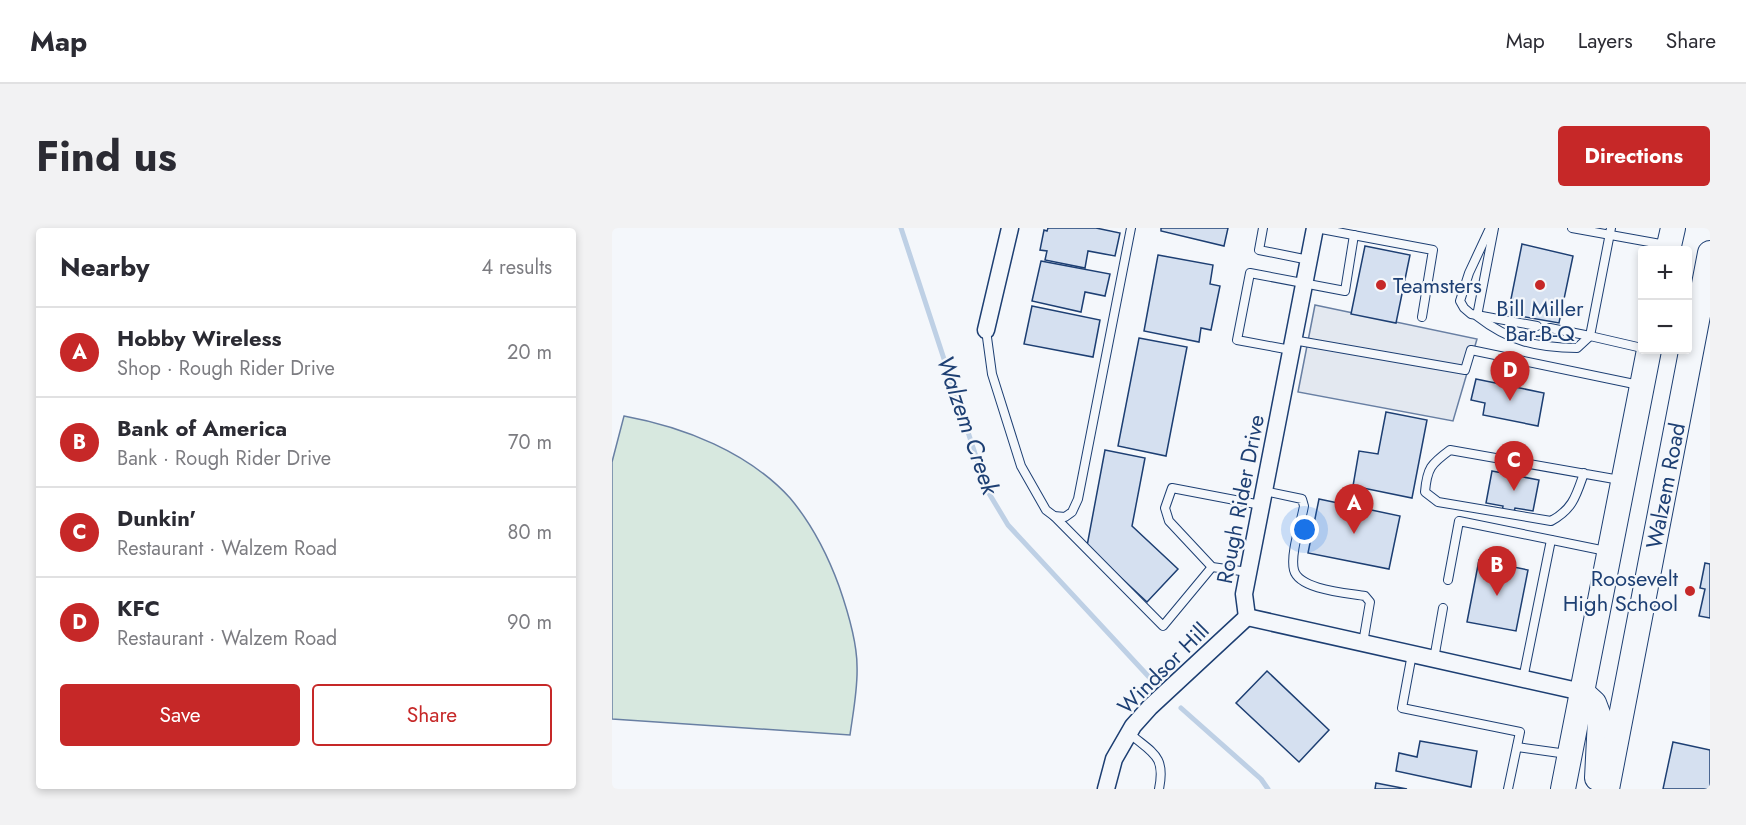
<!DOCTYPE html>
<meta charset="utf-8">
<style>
body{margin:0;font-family:Jost,sans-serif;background:#f2f2f3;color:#2b2b33}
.controls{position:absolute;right:18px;top:18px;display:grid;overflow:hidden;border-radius:6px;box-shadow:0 3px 9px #0003}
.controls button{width:54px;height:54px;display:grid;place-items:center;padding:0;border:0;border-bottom:2px solid #e1e1e2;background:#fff;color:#2b2b33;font:30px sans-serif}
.you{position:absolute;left:693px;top:302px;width:21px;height:21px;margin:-15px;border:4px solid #fff;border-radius:50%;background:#1a73e8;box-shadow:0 0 0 9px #1a73e833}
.badge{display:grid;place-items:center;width:39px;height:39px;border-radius:50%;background:#c62828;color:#fff;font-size:20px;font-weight:700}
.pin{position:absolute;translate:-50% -50px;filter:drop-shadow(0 2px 3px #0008)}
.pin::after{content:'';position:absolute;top:32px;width:21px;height:18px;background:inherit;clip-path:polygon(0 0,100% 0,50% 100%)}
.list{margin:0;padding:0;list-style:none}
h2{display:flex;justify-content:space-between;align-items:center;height:78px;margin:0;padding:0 24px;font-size:26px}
h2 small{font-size:20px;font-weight:400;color:#7c7c81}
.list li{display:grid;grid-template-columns:39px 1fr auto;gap:18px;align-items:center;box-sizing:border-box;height:90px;padding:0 24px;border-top:2px solid #e1e1e2}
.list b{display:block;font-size:22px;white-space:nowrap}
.list p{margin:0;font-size:20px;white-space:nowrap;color:#7c7c81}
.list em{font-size:20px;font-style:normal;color:#7c7c81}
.actions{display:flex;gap:12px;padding:18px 24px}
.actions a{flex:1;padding:14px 0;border:2px solid #c62828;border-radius:6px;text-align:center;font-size:21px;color:#c62828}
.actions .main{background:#c62828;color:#fff}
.map{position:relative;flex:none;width:1098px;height:561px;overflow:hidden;border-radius:6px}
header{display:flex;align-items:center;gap:36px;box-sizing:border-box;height:84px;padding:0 30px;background:#fff;border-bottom:2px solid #e1e1e2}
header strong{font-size:28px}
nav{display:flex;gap:33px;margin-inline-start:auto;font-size:21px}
.intro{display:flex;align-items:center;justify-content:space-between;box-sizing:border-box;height:144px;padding:0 36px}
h1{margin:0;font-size:42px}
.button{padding:15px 27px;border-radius:6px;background:#c62828;color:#fff;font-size:21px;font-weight:700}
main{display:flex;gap:36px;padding:0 36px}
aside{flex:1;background:#fff;border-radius:6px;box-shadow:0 3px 9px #0003}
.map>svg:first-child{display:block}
.green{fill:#d7e8df;stroke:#687fa3;stroke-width:1.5}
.parking{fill:#e3e8f0;stroke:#687fa3;stroke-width:1.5}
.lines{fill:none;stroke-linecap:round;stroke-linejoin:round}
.stream{stroke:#bed0e5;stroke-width:5}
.building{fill:#d5e0f0;stroke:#1d3f73;stroke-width:1.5}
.lane-casing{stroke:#1d3f73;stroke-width:10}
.street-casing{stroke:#1d3f73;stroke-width:19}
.secondary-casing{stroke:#1d3f73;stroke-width:26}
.lane{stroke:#f4f7fb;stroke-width:8}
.street{stroke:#f4f7fb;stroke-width:16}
.secondary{stroke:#f4f7fb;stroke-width:24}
.poi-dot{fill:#c62828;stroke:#f4f7fb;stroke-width:2}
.labels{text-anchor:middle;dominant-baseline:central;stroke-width:4.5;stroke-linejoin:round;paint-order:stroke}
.poi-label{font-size:22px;fill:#1d3f73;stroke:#f4f7fb;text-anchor:start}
.street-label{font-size:22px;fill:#1d3f73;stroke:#f4f7fb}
.water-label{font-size:24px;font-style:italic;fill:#1d3f73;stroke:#f4f7fb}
</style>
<header>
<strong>Map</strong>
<nav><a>Map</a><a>Layers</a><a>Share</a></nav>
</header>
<div class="intro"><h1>Find us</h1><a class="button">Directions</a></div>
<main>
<aside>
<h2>Nearby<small>4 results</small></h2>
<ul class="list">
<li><span class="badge">A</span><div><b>Hobby Wireless</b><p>Shop · Rough Rider Drive</p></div><em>20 m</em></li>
<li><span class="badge">B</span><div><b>Bank of America</b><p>Bank · Rough Rider Drive</p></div><em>70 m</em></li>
<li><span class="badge">C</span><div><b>Dunkin'</b><p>Restaurant · Walzem Road</p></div><em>80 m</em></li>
<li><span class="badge">D</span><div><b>KFC</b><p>Restaurant · Walzem Road</p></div><em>90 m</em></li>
</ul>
<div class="actions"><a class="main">Save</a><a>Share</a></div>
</aside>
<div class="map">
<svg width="1098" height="561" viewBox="0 0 1098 561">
<rect width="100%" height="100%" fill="#f4f7fb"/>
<!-- green -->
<path class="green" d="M12,188C72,199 136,224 178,270C199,295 216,328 227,358C235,381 245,414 245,438C246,460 241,485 238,507L0,491V234Z"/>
<!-- parking -->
<path class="parking" d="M703,77L865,111L841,193L686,164Z"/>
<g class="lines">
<!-- stream -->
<g class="stream">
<path d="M289,0L375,262L396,297L537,449"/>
<path d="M569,480L649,551L656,561"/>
</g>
</g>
<!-- building -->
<g class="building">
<path d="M436,0H484L508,5L503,28L476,23L473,40L433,32L435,23L428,22L432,2L435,3Z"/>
<path d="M549,0H616L612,18L549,3Z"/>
<path d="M910,16L961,28L947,95L896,86Z"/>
<path d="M753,18L798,27L784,95L739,86Z"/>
<path d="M546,27L601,37L598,56L608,58L599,102L589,100L587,114L532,103Z"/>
<path d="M429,33L498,46L493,68L473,64L469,84L420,73Z"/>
<path d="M420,78L488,92L481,129L412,116Z"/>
<path d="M527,110L575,119L554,228L506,218Z"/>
<path d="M864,151L932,165L926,198L871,187L873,175L859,172Z"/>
<path d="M774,184L815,192L800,270L741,258L747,223L766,226Z"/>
<path d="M493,222L533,230L520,298L566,341L535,374L475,318Z"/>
<path d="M880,243L927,252L921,283L903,280L901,287L890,284L891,278L874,275Z"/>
<path d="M707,271L788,288L777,341L696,325Z"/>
<path d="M867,332L916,342L904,403L855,394Z"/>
<path d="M1093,335L1098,336V390L1087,388L1093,361L1088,360Z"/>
<path d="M655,443L717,502L687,534L624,475Z"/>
<path d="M808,513L865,523L859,559L784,543L787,525L805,529Z"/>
<path d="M1061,514L1098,522V561H1051Z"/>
<path d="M764,555L795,561H763Z"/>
</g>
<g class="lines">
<defs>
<g id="lane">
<path d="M651,0L647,22L697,32"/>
<path d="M704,0L821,22L810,89"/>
<path d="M878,0L857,45L848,73L852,80L859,86L925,98"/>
<path d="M882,0L865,88C897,113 925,120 965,120L978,108"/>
<path d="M960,0L1054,17"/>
<path d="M999,0L978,108L1030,120"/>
<path d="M938,100L978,108"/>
<path d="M374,102L380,146L409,238L434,282L442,288L453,289L460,284L466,271L519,0"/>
<path d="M681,112L853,142L859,122L1027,157"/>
<path d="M679,122L625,112L638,45L733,63L742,7"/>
<path d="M972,245C964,268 961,281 939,293L826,274L813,264C815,240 819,236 838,222L1008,252"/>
<path d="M652,263L690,271L692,278C689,295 678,326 682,342C687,362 736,365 753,368L758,374L751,415"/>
<path d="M442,288L551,398L600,339"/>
<path d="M636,344L600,339L557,293L553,280L560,260L649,277"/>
<path d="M836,352L847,293L994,323"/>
<path d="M800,426L790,480L908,504L896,561"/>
<path d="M822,431L831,380"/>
<path d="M911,451L939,312"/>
<path d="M517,505C540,525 554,527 547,561"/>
<path d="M905,519L955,526"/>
</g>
<g id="street">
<path d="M374,102L398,0"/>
<path d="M635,389L632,366L703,0"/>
<path d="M635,389L970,464"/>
<path d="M494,561L502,531L521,498L538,479L635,389"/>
</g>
<g id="secondary">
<path d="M1056,22L1061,0"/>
<path d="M970,464L982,475L988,491L985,550"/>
<path d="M951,561L1037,122"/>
<path id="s1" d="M995,561L1098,25"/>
</g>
</defs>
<!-- lane casing -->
<use href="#lane" class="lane-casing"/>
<!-- street casing -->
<use href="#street" class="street-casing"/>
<!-- secondary casing -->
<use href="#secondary" class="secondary-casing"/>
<!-- lane -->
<use href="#lane" class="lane"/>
<!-- street -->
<use href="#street" class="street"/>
<!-- secondary -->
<use href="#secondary" class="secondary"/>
</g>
<!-- markers -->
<g class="poi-dot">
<circle cx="769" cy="57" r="6"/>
<circle cx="928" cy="57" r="6"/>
<circle cx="1078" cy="363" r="6"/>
</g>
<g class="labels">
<!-- poi labels -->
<g class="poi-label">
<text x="781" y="57">Teamsters</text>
<text x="928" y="80" text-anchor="middle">Bill Miller<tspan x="928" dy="25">Bar-B-Q</tspan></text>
<text x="1066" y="350" text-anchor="end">Roosevelt<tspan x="1066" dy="25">High School</tspan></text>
</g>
<!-- street labels -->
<g class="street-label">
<text stroke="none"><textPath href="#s1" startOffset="309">Walzem Road</textPath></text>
<text transform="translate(628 271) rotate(-79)">Rough Rider Drive</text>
<text transform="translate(551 440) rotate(-45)">Windsor Hill</text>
</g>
<!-- water labels -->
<g class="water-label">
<text transform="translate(356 197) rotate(71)">Walzem Creek</text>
</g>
</g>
</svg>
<div class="controls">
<button>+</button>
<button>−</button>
</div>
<div class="you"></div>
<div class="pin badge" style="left:742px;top:306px">A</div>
<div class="pin badge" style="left:885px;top:368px">B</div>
<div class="pin badge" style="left:902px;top:263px">C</div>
<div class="pin badge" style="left:898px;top:173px">D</div>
</div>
</main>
